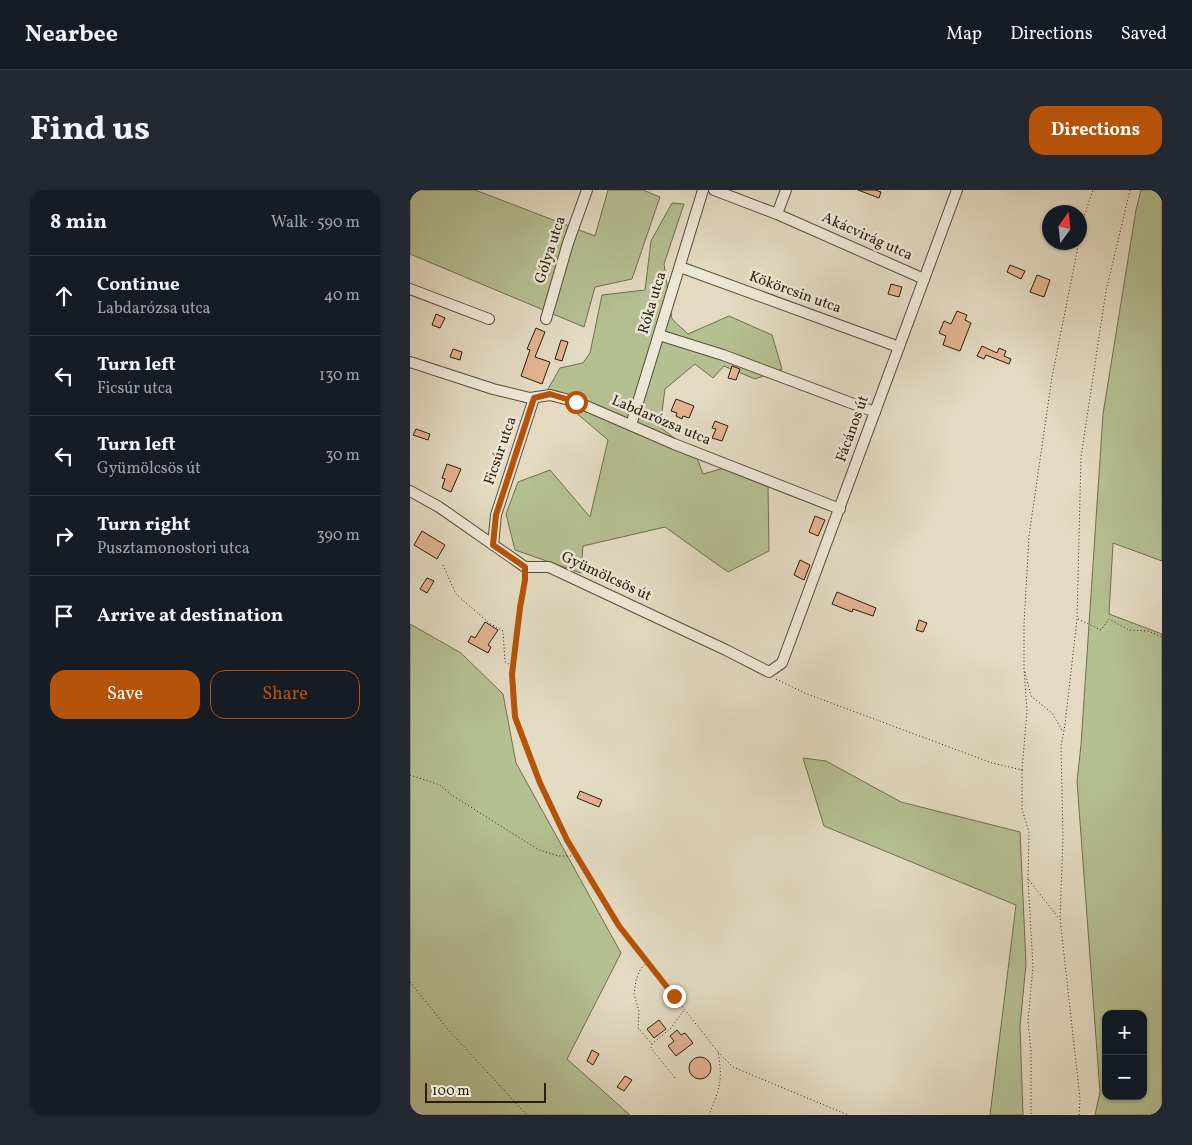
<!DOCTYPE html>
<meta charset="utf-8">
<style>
body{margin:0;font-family:Vollkorn,serif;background:#242831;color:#f1f3f6}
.controls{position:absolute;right:15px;bottom:15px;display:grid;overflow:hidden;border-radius:10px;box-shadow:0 1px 4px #0004}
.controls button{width:45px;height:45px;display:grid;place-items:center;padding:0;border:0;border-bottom:1px solid #363941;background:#171b24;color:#f1f3f6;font:25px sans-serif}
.compass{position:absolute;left:632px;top:15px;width:45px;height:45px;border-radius:50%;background:#171b24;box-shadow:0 1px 4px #0004;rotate:15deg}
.scale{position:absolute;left:15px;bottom:12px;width:121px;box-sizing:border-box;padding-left:5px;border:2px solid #2b1d0b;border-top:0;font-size:14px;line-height:18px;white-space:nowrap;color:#2b1d0b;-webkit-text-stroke:4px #ede7d7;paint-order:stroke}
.stop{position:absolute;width:15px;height:15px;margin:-11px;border:4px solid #b45309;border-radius:50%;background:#fff}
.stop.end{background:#b45309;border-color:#fff;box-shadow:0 1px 5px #0008}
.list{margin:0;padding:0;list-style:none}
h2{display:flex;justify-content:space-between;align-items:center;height:65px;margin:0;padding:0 20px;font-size:21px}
h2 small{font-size:16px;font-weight:400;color:#9ea1a6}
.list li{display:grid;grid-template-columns:32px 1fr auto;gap:15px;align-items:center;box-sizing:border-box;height:80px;padding:0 20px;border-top:1px solid #363941}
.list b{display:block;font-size:19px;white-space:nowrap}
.list p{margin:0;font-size:16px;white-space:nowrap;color:#9ea1a6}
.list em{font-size:16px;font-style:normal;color:#9ea1a6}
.actions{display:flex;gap:10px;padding:15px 20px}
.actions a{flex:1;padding:11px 0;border:1px solid #b45309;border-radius:15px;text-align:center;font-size:18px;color:#b45309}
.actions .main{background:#b45309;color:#fff}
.icon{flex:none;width:28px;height:28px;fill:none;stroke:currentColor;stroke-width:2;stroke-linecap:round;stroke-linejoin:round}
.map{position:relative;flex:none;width:752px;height:925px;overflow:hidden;border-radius:15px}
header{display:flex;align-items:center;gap:30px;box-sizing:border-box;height:70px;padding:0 25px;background:#171b24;border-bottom:1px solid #363941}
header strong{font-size:24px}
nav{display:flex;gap:28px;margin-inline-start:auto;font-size:18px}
.intro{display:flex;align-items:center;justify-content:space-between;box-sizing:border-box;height:120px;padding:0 30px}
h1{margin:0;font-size:35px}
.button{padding:12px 22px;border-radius:15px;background:#b45309;color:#fff;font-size:18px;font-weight:700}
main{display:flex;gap:30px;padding:0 30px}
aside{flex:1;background:#171b24;border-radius:15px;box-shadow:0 1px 4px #0004}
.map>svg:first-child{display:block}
.green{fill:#b4bf92;stroke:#706e4e;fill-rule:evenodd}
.building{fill:#e2b291;stroke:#2b1d0b}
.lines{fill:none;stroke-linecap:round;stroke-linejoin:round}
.street-casing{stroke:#594c38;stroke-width:12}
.path{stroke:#2b1d0b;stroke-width:1;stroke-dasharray:1 2.5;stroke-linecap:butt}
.street{stroke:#ede7d7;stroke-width:10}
.route{stroke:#b45309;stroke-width:6}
.labels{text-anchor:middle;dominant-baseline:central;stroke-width:5;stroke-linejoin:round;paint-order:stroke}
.street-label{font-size:15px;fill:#2b1d0b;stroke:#ede7d7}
</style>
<header>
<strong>Nearbee</strong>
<nav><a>Map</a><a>Directions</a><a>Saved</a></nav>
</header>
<div class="intro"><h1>Find us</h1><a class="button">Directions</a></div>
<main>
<aside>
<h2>8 min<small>Walk · 590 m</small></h2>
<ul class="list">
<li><svg class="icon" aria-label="ahead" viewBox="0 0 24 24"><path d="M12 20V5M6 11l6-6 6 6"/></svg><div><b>Continue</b><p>Labdarózsa utca</p></div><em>40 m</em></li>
<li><svg class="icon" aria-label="left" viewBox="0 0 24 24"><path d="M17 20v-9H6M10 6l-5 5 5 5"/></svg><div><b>Turn left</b><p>Ficsúr utca</p></div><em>130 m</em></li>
<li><svg class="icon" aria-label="left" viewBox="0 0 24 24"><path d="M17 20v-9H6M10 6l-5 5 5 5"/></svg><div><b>Turn left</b><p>Gyümölcsös út</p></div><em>30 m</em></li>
<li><svg class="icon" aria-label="right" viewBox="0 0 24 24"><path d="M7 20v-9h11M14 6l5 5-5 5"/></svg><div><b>Turn right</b><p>Pusztamonostori utca</p></div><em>390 m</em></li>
<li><svg class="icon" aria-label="arrive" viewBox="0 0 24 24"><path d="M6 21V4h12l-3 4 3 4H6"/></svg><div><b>Arrive at destination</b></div></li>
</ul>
<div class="actions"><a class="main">Save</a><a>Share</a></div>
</aside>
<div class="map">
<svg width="752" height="925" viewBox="0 0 752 925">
<rect width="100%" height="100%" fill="#e3dac1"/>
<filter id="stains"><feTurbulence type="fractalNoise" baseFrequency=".004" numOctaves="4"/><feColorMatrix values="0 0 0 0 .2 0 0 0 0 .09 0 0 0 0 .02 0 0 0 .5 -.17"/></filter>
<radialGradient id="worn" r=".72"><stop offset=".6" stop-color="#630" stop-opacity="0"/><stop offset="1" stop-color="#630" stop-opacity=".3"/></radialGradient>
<!-- green -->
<g class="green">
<path d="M0,0H65L185,46L198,0H233L250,7L222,89L185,97L174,137L0,64Z"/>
<path d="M731,0H752V371L703,353L699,424L752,444V925H685L690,902L667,591L671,555L693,224L726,20ZM696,824H733V906H696Z"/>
<path d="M262,13L274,14L254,74L262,129L278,144L319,126L362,145L372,179L345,189L314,176L303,188L285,174L255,199L250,237L286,265L293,284L314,278L358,295L359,361L318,382L255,337L173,356L171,383L105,360L96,324L108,292L140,280L180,327L198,250L138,199L150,178L173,173L180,163L192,105L235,100L241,51Z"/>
<path d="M0,434L51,463L93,504L106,573L211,763L157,869L220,925H0Z"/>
<path d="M393,568L416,571L491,612L610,642L616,774L610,836L613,925H580L606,715L414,636Z"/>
</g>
<!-- building -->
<g class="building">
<path d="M448,0H465L471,2L469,8Z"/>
<path d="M600,75L615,81L611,89L597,82Z"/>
<path d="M627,85L640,90L634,107L620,102Z"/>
<path d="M481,94L492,97L489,107L478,104Z"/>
<path d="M547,121L557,125L555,130L561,133L550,161L533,155L536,146L529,143L534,131L541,134Z"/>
<path d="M26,124L35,128L30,138L22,135Z"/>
<path d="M126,138L135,142L125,167L140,172L132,194L111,186L120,160L117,159Z"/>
<path d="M151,150L158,152L152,171L145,169Z"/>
<path d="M572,156L587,163L589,158L596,161L594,166L601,169L599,174L576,165L574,169L567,166Z"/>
<path d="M43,159L52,162L50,170L40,167Z"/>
<path d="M322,176L330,179L326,190L318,188Z"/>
<path d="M266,209L284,216L279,228L273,226L272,229L266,226L267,223L261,221Z"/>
<path d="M305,231L318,236L312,251L302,248L306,239L302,238Z"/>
<path d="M6,239L20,244L18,250L3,245Z"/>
<path d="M37,274L51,279L41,302L32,298L35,289L32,288Z"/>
<path d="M405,326L415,330L408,346L399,342Z"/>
<path d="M12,341L35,355L27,369L4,355Z"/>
<path d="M390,370L400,375L394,390L384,385Z"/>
<path d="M17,388L24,391L17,403L10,399Z"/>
<path d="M427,402L466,418L463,426L443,419L442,422L422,414Z"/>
<path d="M509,430L517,433L513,442L506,440Z"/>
<path d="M75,432L88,440L78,455L81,457L78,463L58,452L61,446L65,448Z"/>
<path d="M170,601L192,610L189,617L167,608Z"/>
<path d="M249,830L256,839L244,848L237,839Z"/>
<path d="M267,840L271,845L275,843L283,853L266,866L258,856L264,851L260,846Z"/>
<path d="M182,860L189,864L183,875L177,871Z"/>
<circle cx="290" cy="878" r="11"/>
<path d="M215,886L222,890L214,901L207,897Z"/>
</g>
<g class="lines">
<defs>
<g id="street">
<path d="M304,0L367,24L514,89"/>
<path d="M367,24L376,0"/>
<path d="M270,77L489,157"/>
<path d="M0,99L79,129"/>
<path d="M136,129L158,53L177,0"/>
<path d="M249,145L313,165L465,222"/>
<path d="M0,172L83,199L120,208L140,205L167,212L264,254L430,319"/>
<path d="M221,235L293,0"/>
<path d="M0,301L29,317L115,377H139L316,460L359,482L372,473L547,0"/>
<path d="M83,355L86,325L124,208"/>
</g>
</defs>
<!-- street casing -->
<use href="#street" class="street-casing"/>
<!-- path -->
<g class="path">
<path d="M670,49L673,29L683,0"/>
<path d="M33,375L46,404L79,433L93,441L95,472L103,476"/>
<path d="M115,385L102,484L105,527L130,593L157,650L209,736L308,862C313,891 310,897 299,925"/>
<path d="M668,429L691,440L699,429L719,440L738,441L752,447"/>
<path d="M615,482L621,506L642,523L653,542"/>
<path d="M366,489L397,504L582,573L612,580V619L619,642L618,689L648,727"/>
<path d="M612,580L617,521L614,479V435L619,346L642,187L669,52"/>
<path d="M0,585L30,595L43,606L129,660L149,666H166"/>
<path d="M618,689L623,776L618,832L621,861V925"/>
<path d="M237,772L230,780L226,790L224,804L229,821L228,838L242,854"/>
<path d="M0,792L41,843L117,925"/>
<path d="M308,862L323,877L438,925"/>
<path d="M265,888L241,858L242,854L261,838L274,820"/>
<path d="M669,925L670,909L650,728L653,648L651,556L655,535L667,429L671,267L696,101L720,0"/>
</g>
<!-- street -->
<use href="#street" class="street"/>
</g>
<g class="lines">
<!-- route -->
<path class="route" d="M166,212L140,204L124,208L86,325L83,355L115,377V390L110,418L102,484L105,527L130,593L157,650L209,736L264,806"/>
</g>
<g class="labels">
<!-- street labels -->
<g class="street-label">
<text transform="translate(457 47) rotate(24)">Akácvirág utca</text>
<text transform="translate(141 60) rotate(-72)">Gólya utca</text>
<text transform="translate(385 103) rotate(20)">Kökörcsin utca</text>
<text transform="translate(243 113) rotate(-73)">Róka utca</text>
<text transform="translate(251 231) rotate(23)">Labdarózsa utca</text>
<text transform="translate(443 239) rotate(-70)">Fácános út</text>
<text transform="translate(91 261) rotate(-71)">Ficsúr utca</text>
<text transform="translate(196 387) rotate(25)">Gyümölcsös út</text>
</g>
</g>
<rect width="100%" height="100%" filter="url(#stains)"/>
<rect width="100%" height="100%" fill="url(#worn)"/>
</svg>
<div class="controls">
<button>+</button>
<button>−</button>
</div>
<svg class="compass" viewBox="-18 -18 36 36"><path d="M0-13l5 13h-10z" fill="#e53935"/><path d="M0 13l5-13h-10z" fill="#9ea1a6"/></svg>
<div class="scale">100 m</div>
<div class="stop" style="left:166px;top:212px"></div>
<div class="stop end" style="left:264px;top:806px"></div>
</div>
</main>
